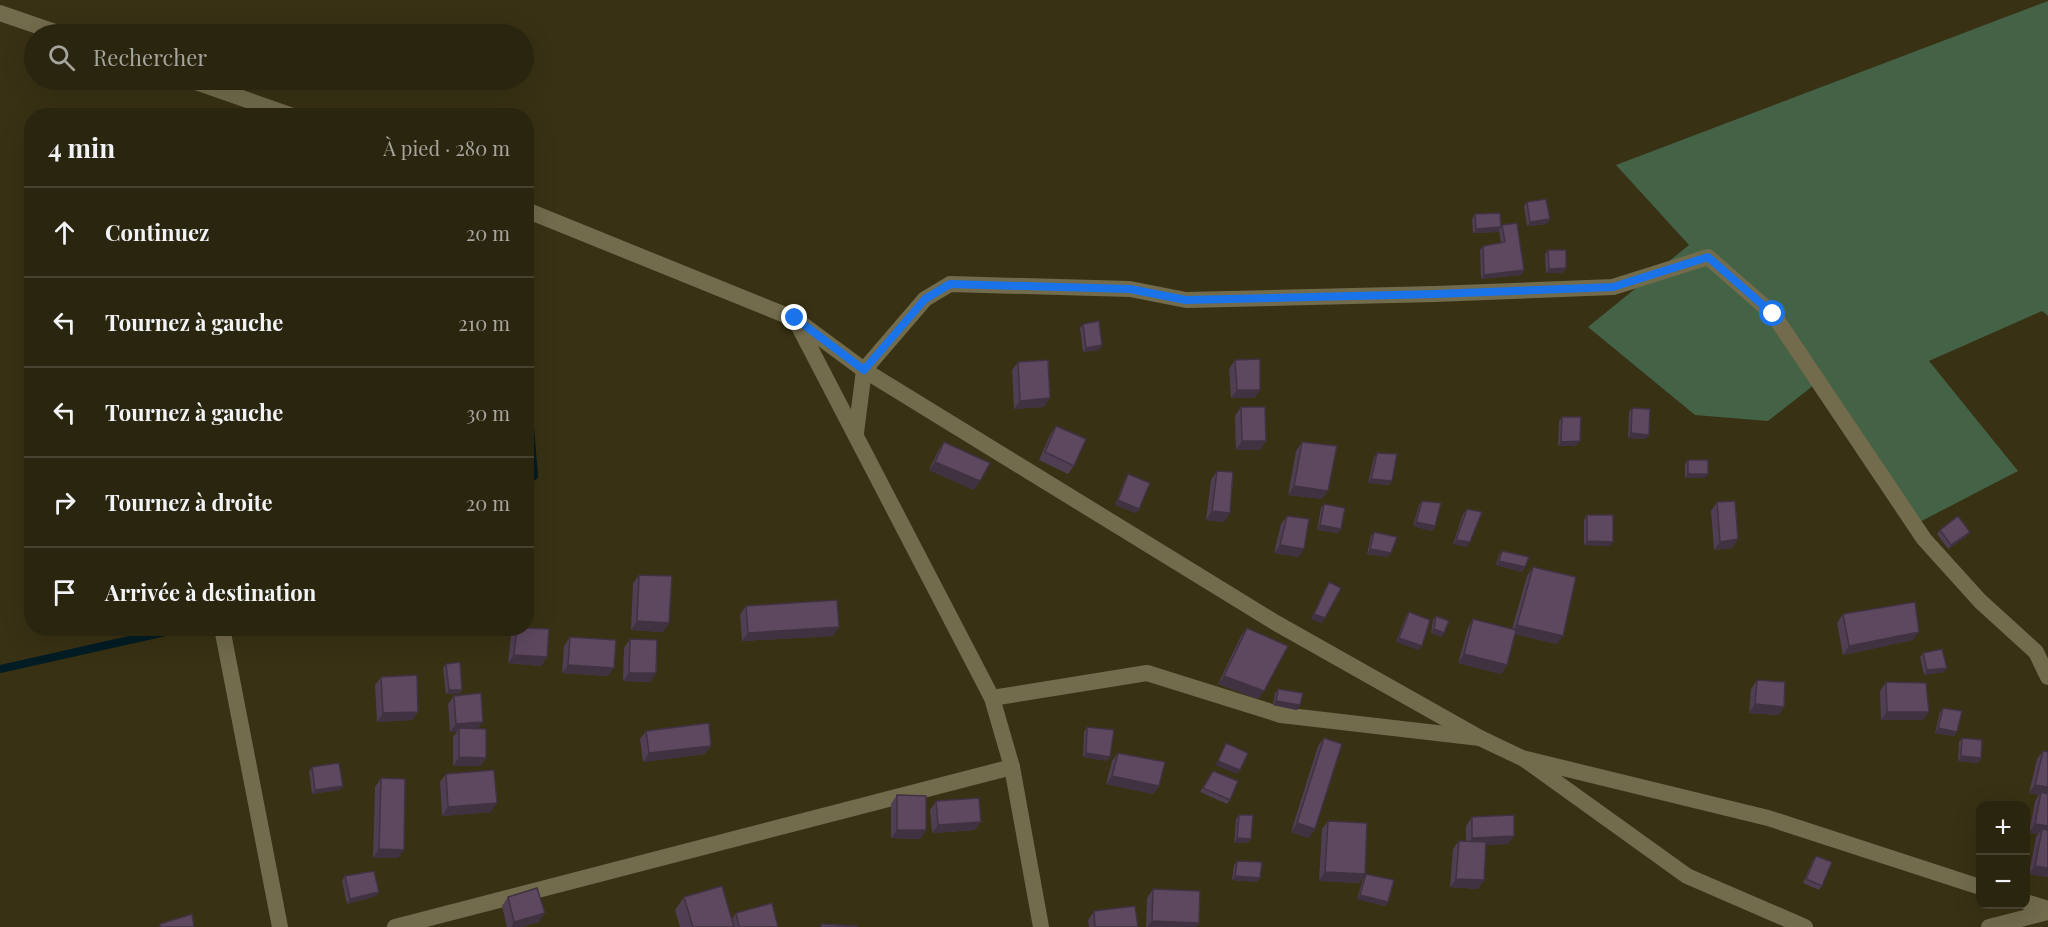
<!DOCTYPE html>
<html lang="fr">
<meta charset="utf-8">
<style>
body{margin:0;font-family:"Playfair Display",serif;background:#36311d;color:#f1f3f6}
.controls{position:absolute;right:18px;bottom:18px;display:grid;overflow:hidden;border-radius:12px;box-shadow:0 6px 24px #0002}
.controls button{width:54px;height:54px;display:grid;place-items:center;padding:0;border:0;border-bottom:2px solid #46422f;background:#2a250f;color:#f1f3f6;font:30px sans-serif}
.stop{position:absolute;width:18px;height:18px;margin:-14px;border:4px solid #1a73e8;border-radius:50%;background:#fff}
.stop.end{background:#1a73e8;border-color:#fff;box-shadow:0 2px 6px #0008}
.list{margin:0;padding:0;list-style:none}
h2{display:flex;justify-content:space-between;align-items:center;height:78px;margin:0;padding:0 24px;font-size:26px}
h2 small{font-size:20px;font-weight:400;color:#a5a59e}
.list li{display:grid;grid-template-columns:39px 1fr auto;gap:18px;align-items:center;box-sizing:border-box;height:90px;padding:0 24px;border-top:2px solid #46422f}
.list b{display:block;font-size:22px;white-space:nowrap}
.list em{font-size:20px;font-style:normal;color:#a5a59e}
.icon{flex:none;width:33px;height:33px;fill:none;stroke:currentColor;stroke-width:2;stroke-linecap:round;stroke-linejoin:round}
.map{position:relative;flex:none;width:2048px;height:927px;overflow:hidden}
.search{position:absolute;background:#2a250f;box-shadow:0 6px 24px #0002;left:24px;top:24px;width:510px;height:66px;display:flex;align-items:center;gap:15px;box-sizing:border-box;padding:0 21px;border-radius:33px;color:#a5a59e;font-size:22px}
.panel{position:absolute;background:#2a250f;box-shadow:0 6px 24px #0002;left:24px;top:108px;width:510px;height:528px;border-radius:24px}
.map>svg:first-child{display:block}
.green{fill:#446246}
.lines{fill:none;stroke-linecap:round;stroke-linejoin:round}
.stream{stroke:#021c24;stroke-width:8}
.minor{stroke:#726b4c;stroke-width:16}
.tertiary{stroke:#726b4c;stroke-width:16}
.wall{fill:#503e52}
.shaded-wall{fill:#413242}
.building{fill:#5d485f;stroke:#413242;stroke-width:1.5}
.route{stroke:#1a73e8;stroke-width:8}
</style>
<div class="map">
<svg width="2048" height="927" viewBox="0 0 2048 927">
<rect width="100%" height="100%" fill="#383114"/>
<!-- green -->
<path class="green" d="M2048,1V316L2042,311L1929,361L2018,471L1910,527L1819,381L1768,421L1695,415L1588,327L1689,245L1616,165Z"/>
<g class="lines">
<!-- stream -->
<g class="stream">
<path d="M526,423L530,427L534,476L526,481"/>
<path d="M0,669L183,628"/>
</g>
<!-- minor -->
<g class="minor">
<path d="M795,319L992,698L1012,767L1041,927"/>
<path d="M856,433L864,370L925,299L950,284L1130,289L1186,300L1435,294L1613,287L1708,257L1773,314L1924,539L1980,601L2036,652L2048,677"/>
<path d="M222,628L280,927"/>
<path d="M992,698L1147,673L1281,715L1480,738"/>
<path d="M1524,759L1687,876L1805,927"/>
<path d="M395,927L1012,767"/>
<path d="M1989,927L2048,912"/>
</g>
<!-- tertiary -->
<g class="tertiary">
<path d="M0,13L61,34"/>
<path d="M190,80L293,116"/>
<path d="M526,210L795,319L864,370L1276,623L1480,738L1522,758L1768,818L1980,887"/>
<path d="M2026,902L2048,909"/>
</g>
</g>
<!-- wall -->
<g class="wall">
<path d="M1527,202L1550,219L1547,224L1527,226L1524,206Z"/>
<path d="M1475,214L1501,226L1502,225L1524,270L1521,275L1481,279L1480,250L1483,246L1501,243L1499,230L1498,232L1473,233L1472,219Z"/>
<path d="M1548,250L1563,273H1546L1545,254Z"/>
<path d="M1083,324L1102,345L1099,350L1083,352L1080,328Z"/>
<path d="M1235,360L1260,390L1254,398H1231L1229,369Z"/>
<path d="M1018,362L1044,407L1014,409L1012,370Z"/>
<path d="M1241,407L1266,441L1260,450H1236L1235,416Z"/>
<path d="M1632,408L1646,439L1628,438L1629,412Z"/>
<path d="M1562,417L1576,446H1558L1559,421Z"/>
<path d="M1056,426L1074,466L1068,474L1039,460L1050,435Z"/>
<path d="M944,442L974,490L929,470L938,451Z"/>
<path d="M1302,442L1322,499L1288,495L1296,451Z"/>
<path d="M1377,453L1389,485L1368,483L1374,457Z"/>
<path d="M1688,460L1705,478H1685V464Z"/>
<path d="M1217,471L1230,513L1224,522L1206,520L1211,480Z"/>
<path d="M1128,474L1139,509L1136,513L1115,505L1125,479Z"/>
<path d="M1422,501L1435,526L1432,531L1413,526L1419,505Z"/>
<path d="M1717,502L1738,539L1732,548L1714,550L1711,511Z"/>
<path d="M1324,504L1341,529L1338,533L1317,530L1321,508Z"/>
<path d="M1467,509L1470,542L1467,547L1453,544L1463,514Z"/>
<path d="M1587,515L1610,546L1584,545V520Z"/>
<path d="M1287,516L1304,549L1298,557L1274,553L1281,524Z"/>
<path d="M1940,530L1967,536L1948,549L1937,534Z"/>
<path d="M1374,532L1391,553L1388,557L1367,554L1371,536Z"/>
<path d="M1502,551L1525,567L1522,572L1496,565L1499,555Z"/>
<path d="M1533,567L1557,644L1515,634L1507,665L1501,674L1458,663L1468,628L1473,619L1512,629L1527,576Z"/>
<path d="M639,575L663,632L631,630L633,583Z"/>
<path d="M1329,582L1322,623L1311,619L1326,587Z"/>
<path d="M746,606L833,636L742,641L740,614Z"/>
<path d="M1409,612L1422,646L1419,650L1396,642L1406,616Z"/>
<path d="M1843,614L1913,640L1843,655L1837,623Z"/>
<path d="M1436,616L1444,633L1441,637L1431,633L1433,620Z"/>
<path d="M516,628H526L547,657L541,666L508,663L511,635Z"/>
<path d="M1247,628L1258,699L1218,684L1241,636Z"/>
<path d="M570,637L608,676L562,673L564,646Z"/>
<path d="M630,639L656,673L650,682L623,681L624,648Z"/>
<path d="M1923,653L1944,672L1924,675L1920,657Z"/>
<path d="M446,664L462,690L459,694H446L443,668Z"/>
<path d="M381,677L418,712L412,720L377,722L375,685Z"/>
<path d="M1757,680L1784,707L1778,715L1749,713L1751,689Z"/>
<path d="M1886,682L1923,720H1881L1880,691Z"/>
<path d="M1278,689L1300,705L1297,710L1273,705L1275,693Z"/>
<path d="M454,696L478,729L486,758L480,766H453V737L457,732H450L448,704Z"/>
<path d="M1943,708L1957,732L1954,736L1935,733L1940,712Z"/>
<path d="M1087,727L1107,761L1083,757L1084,732Z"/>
<path d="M646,731L705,754L643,762L640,739Z"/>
<path d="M1324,738L1315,829L1309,838L1291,832L1318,746Z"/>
<path d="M1962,738L1981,758L1978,763L1958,761L1959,742Z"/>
<path d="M2043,751L2048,752V877L2029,874L2036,837L2038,834L2029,833L2035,801L2039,795L2029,793L2037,759Z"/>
<path d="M1118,753L1159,786L1153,794L1106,784L1112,761Z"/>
<path d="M312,767L340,790L312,794L309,771Z"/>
<path d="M1213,771L1230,800L1227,804L1200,792Z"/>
<path d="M446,774L491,812L442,816L440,782Z"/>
<path d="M381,778L398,858H373L375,787Z"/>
<path d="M897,795L926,830L920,839L891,838V804Z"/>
<path d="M936,801L975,830L932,833L930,810Z"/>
<path d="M1239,815L1248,843H1234L1236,819Z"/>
<path d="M1472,817L1508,844L1486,845L1478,889L1450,887L1453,849L1459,841H1466V826Z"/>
<path d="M1328,821L1365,874L1359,883L1319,881L1322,829Z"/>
<path d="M1816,856L1822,886L1819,890L1803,883L1813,860Z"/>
<path d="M1237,861L1257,882L1232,880L1234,865Z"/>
<path d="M1366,874L1388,902L1385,906L1357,899L1363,879Z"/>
<path d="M345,876L379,892L376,896L347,904L342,881Z"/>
<path d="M1153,889L1199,923L1196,927H1146L1147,898Z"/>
<path d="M508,897L539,922L521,927H507L502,906Z"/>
<path d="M684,897L732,919L736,913L778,927H680L675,910Z"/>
<path d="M1094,911L1138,927H1089L1088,920Z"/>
</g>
<!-- shaded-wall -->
<g class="shaded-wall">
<path d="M1550,219L1547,224L1527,226L1530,222Z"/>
<path d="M1501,227L1498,232L1473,233L1476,229Z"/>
<path d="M1566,268L1563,273H1546L1549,269Z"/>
<path d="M1524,270L1521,275L1481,279L1484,275Z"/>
<path d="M1102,345L1099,350L1083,352L1086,348Z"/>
<path d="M1237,390H1260L1254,398H1231Z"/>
<path d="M1050,398L1044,407L1014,409L1020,401Z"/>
<path d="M1631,433L1649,435L1646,439L1628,438Z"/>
<path d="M1242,441H1266L1260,450H1236Z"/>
<path d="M1580,441L1576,446H1558L1561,442Z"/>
<path d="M935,462L980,481L974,490L929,470Z"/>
<path d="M1688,474H1708L1705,478H1685Z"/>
<path d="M1371,479L1392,481L1389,485L1368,483Z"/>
<path d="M1294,486L1328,491L1322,499L1288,495Z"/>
<path d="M1118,500L1139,509L1136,513L1115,505Z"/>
<path d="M1212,511L1230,513L1224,522L1206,520Z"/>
<path d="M1416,522L1435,526L1432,531L1413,526Z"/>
<path d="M1320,525L1341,529L1338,533L1317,530Z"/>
<path d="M1970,532L1967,536L1948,549L1951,545Z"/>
<path d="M1738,539L1732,548L1714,550L1720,542Z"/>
<path d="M1456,540L1470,542L1467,547L1453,544Z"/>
<path d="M1587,541L1613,542L1610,546L1584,545Z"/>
<path d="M1280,545L1304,549L1298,557L1274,553Z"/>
<path d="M1370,549L1391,553L1388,557L1367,554Z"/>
<path d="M1499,561L1525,567L1522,572L1496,565Z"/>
<path d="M1314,614L1325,618L1322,623L1311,619Z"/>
<path d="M637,621L669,623L663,632L631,630Z"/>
<path d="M1517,625L1563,636L1557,644L1511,633Z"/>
<path d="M839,627L833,636L742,641L748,633Z"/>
<path d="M1434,629L1444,633L1441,637L1431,633Z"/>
<path d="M1919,632L1913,640L1843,655L1849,646Z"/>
<path d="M1399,638L1422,646L1419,650L1396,642Z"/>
<path d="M1464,654L1507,665L1501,674L1458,663Z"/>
<path d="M514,655L547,657L541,666L508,663Z"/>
<path d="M568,665L614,668L608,676L562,673Z"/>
<path d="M1947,668L1944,672L1924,675L1927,670Z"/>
<path d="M629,673H656L650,682L623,681Z"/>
<path d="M1224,676L1264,691L1258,699L1218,684Z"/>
<path d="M449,690H462L459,694H446Z"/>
<path d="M1276,701L1300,705L1297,710L1273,705Z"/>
<path d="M1755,704L1784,707L1778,715L1749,713Z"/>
<path d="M418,712L412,720L377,722L383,713Z"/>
<path d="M1887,712H1929L1923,720H1881Z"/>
<path d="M483,722L477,730L459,728L457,732H450L456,724Z"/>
<path d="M1938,728L1957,732L1954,736L1935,733Z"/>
<path d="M711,746L705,754L643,762L649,753Z"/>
<path d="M1086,753L1110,757L1107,761L1083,757Z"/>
<path d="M1961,756L1981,758L1978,763L1958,761Z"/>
<path d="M459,757L486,758L480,766H453Z"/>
<path d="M1218,761L1240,770L1237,774L1215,765Z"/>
<path d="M1112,776L1159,786L1153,794L1106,784Z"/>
<path d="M2035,785L2048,787V797L2041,792L2039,795L2029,793Z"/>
<path d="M343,786L340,790L312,794L315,790Z"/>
<path d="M497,803L491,812L442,816L448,807Z"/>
<path d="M981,822L975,830L932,833L938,825Z"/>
<path d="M1297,823L1315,829L1309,838L1291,832Z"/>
<path d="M2035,824L2048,826V836L2042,829L2038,834L2029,833Z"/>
<path d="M897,830H926L920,839L891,838Z"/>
<path d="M1514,836L1508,844L1467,846L1472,838Z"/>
<path d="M1237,838L1251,839L1248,843H1234Z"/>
<path d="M379,849L404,850L398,858H373Z"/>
<path d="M2035,866L2048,868V877L2029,874Z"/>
<path d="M1325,872L1365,874L1359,883L1319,881Z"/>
<path d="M1235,876L1260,878L1257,882L1232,880Z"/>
<path d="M1456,879L1484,880L1478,889L1450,887Z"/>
<path d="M379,892L376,896L347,904L350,899Z"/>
<path d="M1360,895L1388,902L1385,906L1357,899Z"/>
<path d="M545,913L539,922L521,927H511L514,922Z"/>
<path d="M1152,921L1199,923L1196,927H1147Z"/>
</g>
<!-- building -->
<g class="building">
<path d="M1546,199L1550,219L1530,222L1527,202Z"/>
<path d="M1500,213L1501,227L1476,229L1475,214Z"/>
<path d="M1517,223L1524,270L1484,275L1483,246L1505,242L1502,225Z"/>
<path d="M1548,250H1566V268L1549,269Z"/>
<path d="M1099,321L1102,345L1086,348L1083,324Z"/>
<path d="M1260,359V390H1237L1235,360Z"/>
<path d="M1048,360L1050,398L1020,401L1018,362Z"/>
<path d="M1241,407H1265L1266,441H1242Z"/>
<path d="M1632,408L1650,409L1649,435L1631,433Z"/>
<path d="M1562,417H1581L1580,441L1561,442Z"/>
<path d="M1056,426L1086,439L1074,466L1045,452Z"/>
<path d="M944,442L990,463L980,481L935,462Z"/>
<path d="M1302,442L1337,446L1328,491L1294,486Z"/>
<path d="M1377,453L1397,454L1392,481L1371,479Z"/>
<rect x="1688" y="460" width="20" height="14"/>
<path d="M1217,471L1233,472L1230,513L1212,511Z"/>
<path d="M1128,474L1150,483L1139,509L1118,500Z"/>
<path d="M1422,501L1441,503L1435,526L1416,522Z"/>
<path d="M1735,501L1738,539L1720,542L1717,502Z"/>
<path d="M1324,504L1345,508L1341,529L1320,525Z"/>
<path d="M1467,509L1482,512L1470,542L1456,540Z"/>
<path d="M1587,515H1613V542L1587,541Z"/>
<path d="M1287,516L1309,519L1304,549L1280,545Z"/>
<path d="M1958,516L1970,532L1951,545L1940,530Z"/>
<path d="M1374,532L1397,537L1391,553L1370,549Z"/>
<path d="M1502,551L1529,557L1525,567L1499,561Z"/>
<path d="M1533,567L1576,577L1563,636L1517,625Z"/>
<path d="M639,575L672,576L669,623L637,621Z"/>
<path d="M1329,582L1341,588L1325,618L1314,614Z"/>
<path d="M837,600L839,627L748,633L746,606Z"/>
<path d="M1915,602L1919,632L1849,646L1843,614Z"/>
<path d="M1409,612L1430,620L1422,646L1399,638Z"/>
<path d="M1436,616L1449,621L1444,633L1434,629Z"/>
<path d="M1473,619L1516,630L1507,665L1464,654Z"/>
<path d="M517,628H526L549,629L547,657L514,655Z"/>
<path d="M1247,628L1288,646L1264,691L1224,676Z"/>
<path d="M570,637L616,640L614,668L568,665Z"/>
<path d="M630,639L657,640L656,673H629Z"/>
<path d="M1942,649L1947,668L1927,670L1923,653Z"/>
<path d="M460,662L462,690H449L446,664Z"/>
<path d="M417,675L418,712L383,713L381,677Z"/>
<path d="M1757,680L1785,682L1784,707L1755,704Z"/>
<path d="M1886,682L1926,683L1929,712H1887Z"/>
<path d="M1278,689L1303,693L1300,705L1276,701Z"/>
<path d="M481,693L483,722L456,724L454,696Z"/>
<path d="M1943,708L1962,711L1957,732L1938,728Z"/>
<path d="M709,723L711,746L649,753L646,731Z"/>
<path d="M1087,727L1114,730L1110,757L1086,753Z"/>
<path d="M459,728L486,729V758L459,757Z"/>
<path d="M1324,738L1342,744L1315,829L1297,823Z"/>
<path d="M1962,738L1982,740L1981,758L1961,756Z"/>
<path d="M1226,743L1248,753L1240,770L1218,761Z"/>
<path d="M2043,751L2048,752V787L2035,785Z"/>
<path d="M1118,753L1165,762L1159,786L1112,776Z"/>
<path d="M339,763L343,786L315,790L312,767Z"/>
<path d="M494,770L497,803L448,807L446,774Z"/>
<path d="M1213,771L1238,781L1230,800L1203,788Z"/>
<path d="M381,778L405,779L404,850L379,849Z"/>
<path d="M2041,792L2048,794V826L2035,824Z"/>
<path d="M897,795L926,796V830H897Z"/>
<path d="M979,798L981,822L938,825L936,801Z"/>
<path d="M1239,815H1253L1251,839L1237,838Z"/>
<path d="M1514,815V836L1472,838V817Z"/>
<path d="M1328,821L1367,823L1365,874L1325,872Z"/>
<path d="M2042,829L2048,830V868L2035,866Z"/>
<path d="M1459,841L1486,842L1484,880L1456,879Z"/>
<path d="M1816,856L1832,862L1822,886L1806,879Z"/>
<path d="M1237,861L1262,862L1260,878L1235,876Z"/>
<path d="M374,871L379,892L350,899L345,876Z"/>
<path d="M1366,874L1394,880L1388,902L1360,895Z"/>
<path d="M722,886L734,927H693L684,897Z"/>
<path d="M537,888L545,913L514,922L508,897Z"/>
<path d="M1153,889L1200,891L1199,923L1152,921Z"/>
<path d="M772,903L778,927H739L736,913Z"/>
<path d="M1135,906L1138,927H1095L1094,911Z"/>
<path d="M192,914L194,927H160V924Z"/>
<path d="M821,924L857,926V927H821Z"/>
</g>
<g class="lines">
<!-- route -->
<path class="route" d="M795,318L864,370L925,299L950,284L1130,289L1186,300L1435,294L1613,287L1708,257L1773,314"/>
</g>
</svg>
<div class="controls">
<button>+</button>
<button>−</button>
</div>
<div class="stop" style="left:1773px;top:314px"></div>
<div class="stop end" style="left:795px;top:318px"></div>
<div class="search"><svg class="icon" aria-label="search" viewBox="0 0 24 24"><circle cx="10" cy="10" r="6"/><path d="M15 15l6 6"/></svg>Rechercher</div>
<section class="panel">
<h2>4 min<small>À pied · 280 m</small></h2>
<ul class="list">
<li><svg class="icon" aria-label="ahead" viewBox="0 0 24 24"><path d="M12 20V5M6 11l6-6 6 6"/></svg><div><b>Continuez</b></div><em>20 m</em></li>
<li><svg class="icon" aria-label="left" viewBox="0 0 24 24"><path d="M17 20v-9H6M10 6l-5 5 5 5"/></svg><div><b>Tournez à gauche</b></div><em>210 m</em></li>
<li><svg class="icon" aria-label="left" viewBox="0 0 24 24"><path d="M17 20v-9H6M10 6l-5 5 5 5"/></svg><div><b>Tournez à gauche</b></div><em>30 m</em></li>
<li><svg class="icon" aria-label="right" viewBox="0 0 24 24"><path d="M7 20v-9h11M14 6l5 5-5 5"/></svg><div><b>Tournez à droite</b></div><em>20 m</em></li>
<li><svg class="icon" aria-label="arrive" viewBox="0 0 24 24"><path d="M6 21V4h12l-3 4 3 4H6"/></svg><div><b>Arrivée à destination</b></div></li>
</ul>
</section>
</div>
